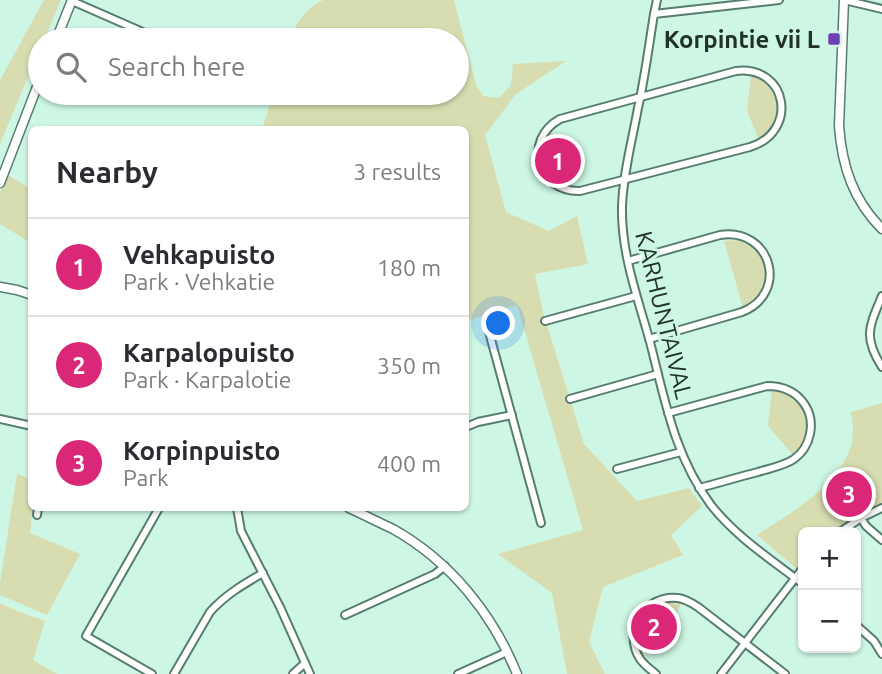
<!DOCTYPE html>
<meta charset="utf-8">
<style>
body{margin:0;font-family:Ubuntu,sans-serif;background:#f2f2f3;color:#2b2b33}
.controls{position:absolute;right:21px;bottom:21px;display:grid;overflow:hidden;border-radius:10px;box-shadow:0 2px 5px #0004}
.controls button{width:63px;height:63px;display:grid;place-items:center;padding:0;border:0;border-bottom:2px solid #e1e1e2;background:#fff;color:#2b2b33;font:35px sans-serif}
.you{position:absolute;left:499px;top:324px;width:24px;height:24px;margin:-18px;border:5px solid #fff;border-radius:50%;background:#1a73e8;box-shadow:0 0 0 10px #1a73e833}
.badge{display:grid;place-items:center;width:46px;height:46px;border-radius:50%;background:#db2777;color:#fff;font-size:23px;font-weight:700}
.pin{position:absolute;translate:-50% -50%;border:4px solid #fff;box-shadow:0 2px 7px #0006}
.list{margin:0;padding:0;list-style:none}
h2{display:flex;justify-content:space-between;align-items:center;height:91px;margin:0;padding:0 28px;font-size:30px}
h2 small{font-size:23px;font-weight:400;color:#7c7c81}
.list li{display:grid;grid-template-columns:46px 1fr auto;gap:21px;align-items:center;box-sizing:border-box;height:98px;padding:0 28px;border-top:2px solid #e1e1e2}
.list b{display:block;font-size:26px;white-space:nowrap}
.list p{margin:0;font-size:23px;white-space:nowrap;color:#7c7c81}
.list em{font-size:23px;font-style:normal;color:#7c7c81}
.icon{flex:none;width:38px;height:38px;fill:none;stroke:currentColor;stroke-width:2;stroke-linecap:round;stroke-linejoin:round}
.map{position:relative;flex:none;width:882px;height:674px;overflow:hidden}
.search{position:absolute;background:#fff;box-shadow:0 2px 5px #0004;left:28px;top:28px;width:441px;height:77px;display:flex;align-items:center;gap:18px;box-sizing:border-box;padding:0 24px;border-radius:38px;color:#7c7c81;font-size:26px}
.panel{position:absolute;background:#fff;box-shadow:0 2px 5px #0004;left:28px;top:126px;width:441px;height:385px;border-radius:10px}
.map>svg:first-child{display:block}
.green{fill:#d8ddb1}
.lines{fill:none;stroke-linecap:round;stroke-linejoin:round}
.minor-casing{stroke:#577d6d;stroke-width:10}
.tertiary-casing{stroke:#577d6d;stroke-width:11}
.minor{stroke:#fff;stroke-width:6}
.tertiary{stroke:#fff;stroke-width:8}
.poi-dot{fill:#6e3fb6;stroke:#cdf7e4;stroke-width:2.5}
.labels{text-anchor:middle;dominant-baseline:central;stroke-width:6;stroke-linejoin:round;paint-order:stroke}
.poi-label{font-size:24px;font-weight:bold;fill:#22322b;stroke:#cdf7e4;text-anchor:end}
.street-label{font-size:24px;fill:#22322b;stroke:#cdf7e4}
</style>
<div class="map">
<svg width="882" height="674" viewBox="0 0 882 674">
<rect width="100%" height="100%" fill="#cdf7e4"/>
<!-- green -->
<g class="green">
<path d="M44,0H61L44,40H40V48L0,144V80Z"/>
<path d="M323,0H454L476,85L483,96L499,98L511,85L513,64L566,61L516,94L485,135L506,212L549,231L577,216L588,264L535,274L543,312L584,444L637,501L689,488L702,506L671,535L683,555L603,587L589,642L605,674H567L552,593L498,554L583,530L517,305L466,321V130H262L273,93H457V40H290C296,22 305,9 323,0Z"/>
<path d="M751,74C787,86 786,118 759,140L747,111Z"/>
<path d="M549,130L575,157L570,188C542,177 534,157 549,130Z"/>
<path d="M8,175L31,189V243L0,224V192Z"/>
<path d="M738,240C745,243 752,246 757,252C769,265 771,286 757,299C754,303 747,305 743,308L724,241Z"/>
<path d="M772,389C807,394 821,431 794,456L768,426Z"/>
<path d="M882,403V505L858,517L835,532H803V562L797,569L757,535C792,512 849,481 853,434C853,427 852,419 851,412Z"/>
<path d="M17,474L31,479L32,508H33L30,533L80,554L47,615L0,595V583Z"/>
<path d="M673,601L682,602L664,637L640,654C633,626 642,606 673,601Z"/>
<path d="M0,603L17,611L45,621L33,660L57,674H0Z"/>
</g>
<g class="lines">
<defs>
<g id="minor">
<path d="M779,0L654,14C649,45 645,77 638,108C632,141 623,174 622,207C621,254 638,298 650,342C665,400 674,455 711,505C736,537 772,560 803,584"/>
<path d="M844,0L882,9"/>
<path d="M72,1L145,33"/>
<path d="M654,14L657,0"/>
<path d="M736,71C788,65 799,132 750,147L580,191C537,192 522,140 560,119Z"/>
<path d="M628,261L720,235C771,227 790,293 742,312L649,339"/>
<path d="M882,296C869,327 863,337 882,367"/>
<path d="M545,321L636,296"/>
<path d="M489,332L541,523"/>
<path d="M570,399L658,374"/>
<path d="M668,413L767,386C782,386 796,391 805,405C816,422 811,447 794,459C784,466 770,468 758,472C738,477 719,483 699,488"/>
<path d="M0,419L32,426"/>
<path d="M466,427L478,422L512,415"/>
<path d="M617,469L681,452"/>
<path d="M237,508L241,531L280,607L310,674"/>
<path d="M37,515L38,508"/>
<path d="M861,518L866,526L882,540"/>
<path d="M840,532L861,518L882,508"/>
<path d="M345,615L435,574L445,566"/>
<path d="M856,625L874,641L882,654"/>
<path d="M152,674L86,636L159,508"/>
<path d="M174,674L210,612C225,595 244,584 263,573"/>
<path d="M293,674L305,663"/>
<path d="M458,674L507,652"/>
<path d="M656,674C650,669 644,665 640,659C622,631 645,594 678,598C685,599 692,603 698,607L785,674"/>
<path d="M721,674L803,568"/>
</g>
<g id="tertiary">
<path d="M844,0L839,126C842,166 853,200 882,229"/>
<path d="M56,40L72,0"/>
<path d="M0,183L40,79"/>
<path d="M0,287L17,290L32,295"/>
<path d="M349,508C364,515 378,522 393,529C450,561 493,614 517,674"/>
</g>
</defs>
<!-- minor casing -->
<use href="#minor" class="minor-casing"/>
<!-- tertiary casing -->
<use href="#tertiary" class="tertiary-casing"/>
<!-- minor -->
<use href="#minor" class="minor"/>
<!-- tertiary -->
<use href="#tertiary" class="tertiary"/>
</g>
<!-- markers -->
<rect class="poi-dot" x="827" y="32" width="14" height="14" rx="3.5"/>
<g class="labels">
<!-- poi labels -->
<g class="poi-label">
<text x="820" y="39">Korpintie vii L</text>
</g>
<!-- street labels -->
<g class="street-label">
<text transform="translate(664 315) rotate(76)">KARHUNTAIVAL</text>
</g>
</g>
</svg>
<div class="controls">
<button>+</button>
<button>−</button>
</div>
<div class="you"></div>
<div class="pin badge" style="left:558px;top:161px">1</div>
<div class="pin badge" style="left:654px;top:627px">2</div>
<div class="pin badge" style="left:849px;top:494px">3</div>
<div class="search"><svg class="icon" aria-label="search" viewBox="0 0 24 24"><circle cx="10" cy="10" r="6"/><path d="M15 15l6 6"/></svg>Search here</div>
<section class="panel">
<h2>Nearby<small>3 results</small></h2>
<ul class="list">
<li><span class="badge">1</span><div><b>Vehkapuisto</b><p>Park · Vehkatie</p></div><em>180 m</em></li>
<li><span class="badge">2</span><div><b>Karpalopuisto</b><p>Park · Karpalotie</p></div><em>350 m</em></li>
<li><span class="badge">3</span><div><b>Korpinpuisto</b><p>Park</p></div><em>400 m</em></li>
</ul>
</section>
</div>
